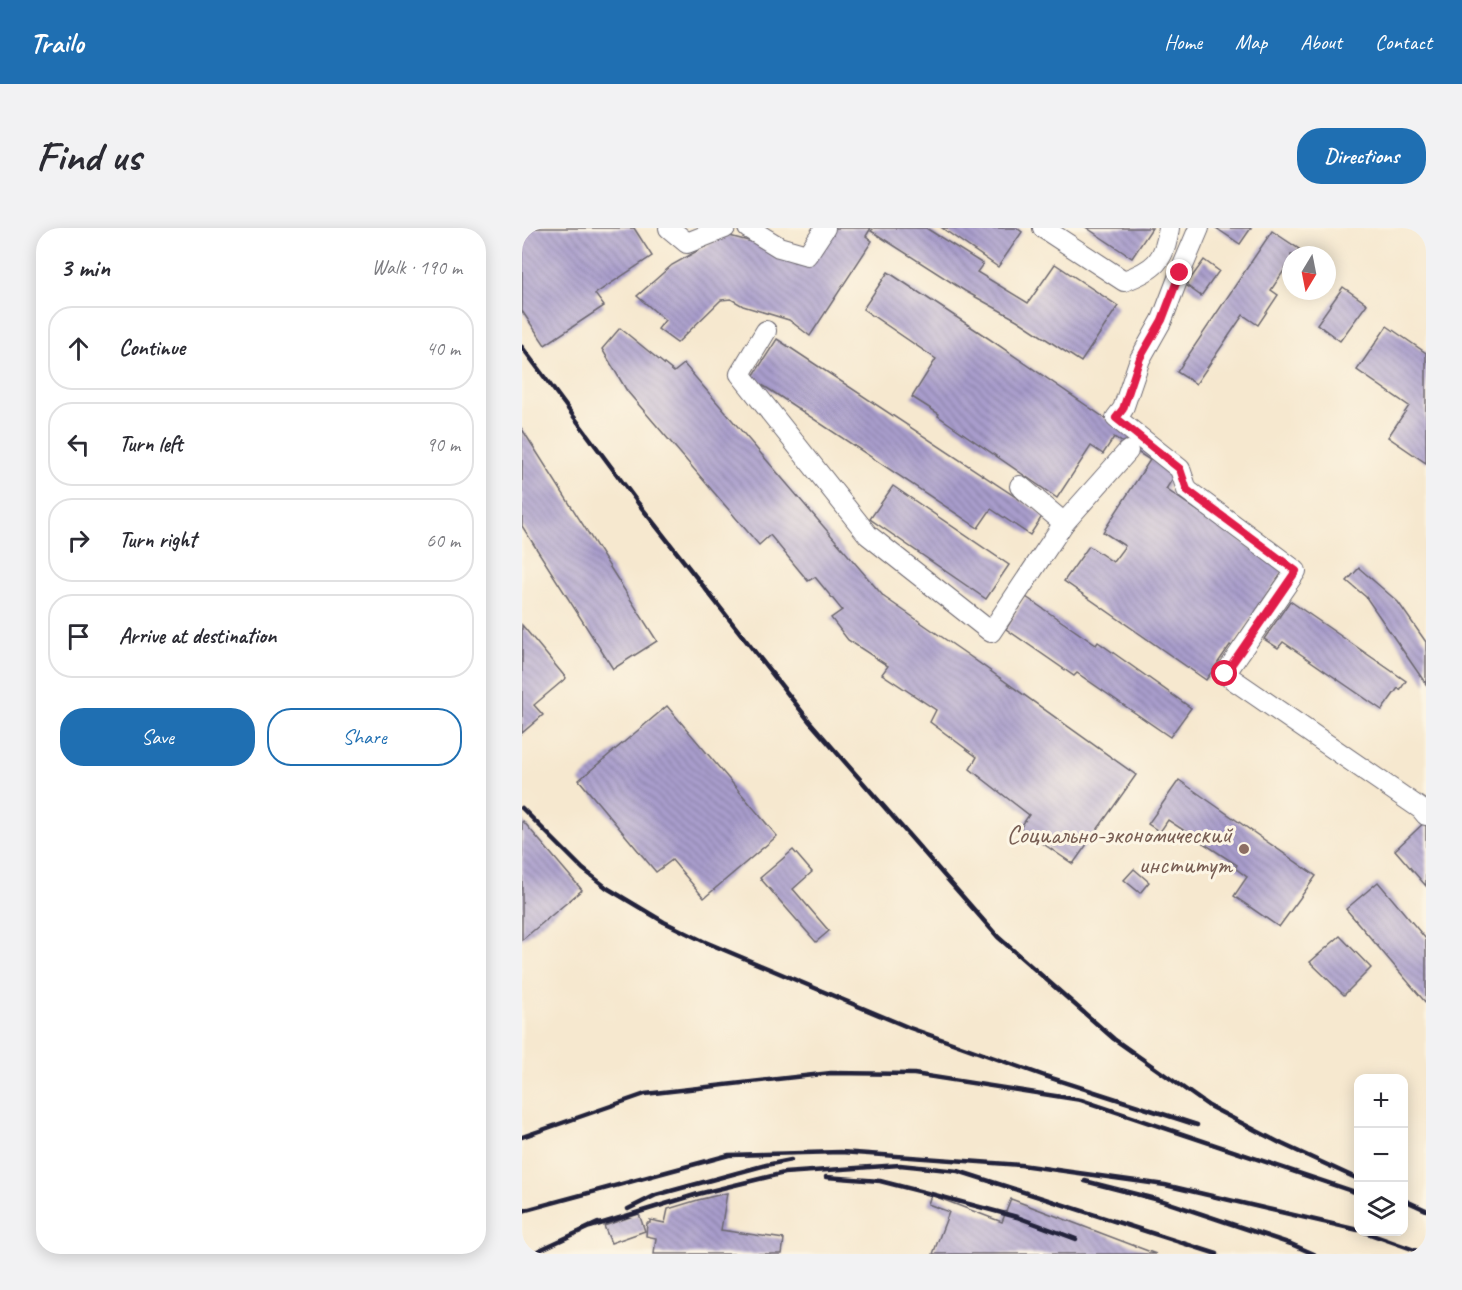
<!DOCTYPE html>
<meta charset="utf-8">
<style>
body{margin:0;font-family:Caveat,sans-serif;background:#f2f2f3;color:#2b2b33}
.controls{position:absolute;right:18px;bottom:18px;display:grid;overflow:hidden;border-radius:12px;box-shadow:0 3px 15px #0003}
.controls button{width:54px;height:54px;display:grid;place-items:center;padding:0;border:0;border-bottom:2px solid #e1e1e2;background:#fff;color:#2b2b33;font:30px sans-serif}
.compass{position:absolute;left:760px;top:18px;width:54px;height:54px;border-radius:50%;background:#fff;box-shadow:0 3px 15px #0003;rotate:190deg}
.stop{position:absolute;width:18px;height:18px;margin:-14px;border:4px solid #e11d48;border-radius:50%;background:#fff}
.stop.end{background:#e11d48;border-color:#fff;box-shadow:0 2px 6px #0008}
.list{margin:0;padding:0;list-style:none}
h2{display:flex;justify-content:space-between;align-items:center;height:78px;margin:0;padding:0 24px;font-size:26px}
h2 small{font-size:20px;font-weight:400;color:#7c7c81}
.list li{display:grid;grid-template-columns:39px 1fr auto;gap:18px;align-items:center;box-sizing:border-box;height:84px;margin:0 12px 12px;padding:0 12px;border:2px solid #e1e1e2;border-radius:24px}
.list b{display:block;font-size:22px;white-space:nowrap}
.list em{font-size:20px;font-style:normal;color:#7c7c81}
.actions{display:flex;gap:12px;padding:18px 24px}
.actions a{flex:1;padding:14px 0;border:2px solid #1f6fb2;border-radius:24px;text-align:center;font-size:21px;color:#1f6fb2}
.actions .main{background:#1f6fb2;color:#fff}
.icon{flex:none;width:33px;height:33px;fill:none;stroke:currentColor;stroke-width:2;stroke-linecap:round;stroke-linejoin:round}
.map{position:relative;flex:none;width:904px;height:1026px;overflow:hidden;border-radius:24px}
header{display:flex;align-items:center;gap:36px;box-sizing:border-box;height:84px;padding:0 30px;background:#1f6fb2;color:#fff}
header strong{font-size:28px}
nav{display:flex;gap:33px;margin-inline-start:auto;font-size:21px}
.intro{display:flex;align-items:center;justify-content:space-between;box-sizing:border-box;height:144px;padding:0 36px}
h1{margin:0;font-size:42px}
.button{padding:15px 27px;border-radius:24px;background:#1f6fb2;color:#fff;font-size:21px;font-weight:700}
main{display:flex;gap:36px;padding:0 36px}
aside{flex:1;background:#fff;border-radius:24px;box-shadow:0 3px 15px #0003}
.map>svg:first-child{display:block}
.building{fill:url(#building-back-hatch)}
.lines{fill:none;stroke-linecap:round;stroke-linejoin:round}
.minor-casing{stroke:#6c676f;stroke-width:22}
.minor{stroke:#fff;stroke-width:20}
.rail{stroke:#22223b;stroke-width:4.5}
.route{stroke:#e11d48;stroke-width:8}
.education-dot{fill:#8d6e63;stroke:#fcf5e5;stroke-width:2}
.labels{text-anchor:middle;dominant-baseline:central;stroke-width:6;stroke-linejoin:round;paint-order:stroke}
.education-label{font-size:26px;fill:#785e54;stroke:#fcf5e5;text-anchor:end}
</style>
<header>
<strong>Trailo</strong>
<nav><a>Home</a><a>Map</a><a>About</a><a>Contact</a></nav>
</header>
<div class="intro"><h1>Find us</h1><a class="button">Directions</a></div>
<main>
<aside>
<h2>3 min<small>Walk · 190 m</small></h2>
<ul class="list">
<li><svg class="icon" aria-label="ahead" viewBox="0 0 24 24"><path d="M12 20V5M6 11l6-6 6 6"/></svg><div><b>Continue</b></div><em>40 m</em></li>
<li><svg class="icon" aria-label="left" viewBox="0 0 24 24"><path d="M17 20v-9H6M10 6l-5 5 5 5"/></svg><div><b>Turn left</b></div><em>90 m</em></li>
<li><svg class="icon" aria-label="right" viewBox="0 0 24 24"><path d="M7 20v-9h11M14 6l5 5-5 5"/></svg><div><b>Turn right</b></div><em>60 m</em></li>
<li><svg class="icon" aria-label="arrive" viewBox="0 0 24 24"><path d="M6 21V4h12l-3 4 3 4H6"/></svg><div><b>Arrive at destination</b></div></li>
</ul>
<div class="actions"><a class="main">Save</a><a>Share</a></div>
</aside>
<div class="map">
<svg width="904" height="1026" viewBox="0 0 904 1026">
<defs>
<pattern id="building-back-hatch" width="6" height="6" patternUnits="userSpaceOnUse" patternTransform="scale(1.5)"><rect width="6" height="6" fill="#a99dcc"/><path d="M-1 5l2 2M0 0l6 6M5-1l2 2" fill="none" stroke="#8980a7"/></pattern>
</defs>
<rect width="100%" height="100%" fill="#fcf5e5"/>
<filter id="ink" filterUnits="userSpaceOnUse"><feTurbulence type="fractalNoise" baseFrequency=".0167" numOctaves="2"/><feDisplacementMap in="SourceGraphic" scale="12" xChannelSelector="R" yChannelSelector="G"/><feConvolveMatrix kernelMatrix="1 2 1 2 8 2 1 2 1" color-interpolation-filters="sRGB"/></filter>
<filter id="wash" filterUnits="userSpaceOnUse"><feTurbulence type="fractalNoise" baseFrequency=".008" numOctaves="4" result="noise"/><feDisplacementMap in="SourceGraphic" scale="24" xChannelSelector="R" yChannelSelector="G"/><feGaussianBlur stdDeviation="1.35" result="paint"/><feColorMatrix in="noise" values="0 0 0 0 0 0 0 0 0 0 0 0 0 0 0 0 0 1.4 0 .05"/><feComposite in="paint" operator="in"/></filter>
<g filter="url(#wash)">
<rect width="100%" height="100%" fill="#f6e8cf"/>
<g id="blocks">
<!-- building -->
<g class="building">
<path d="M0,0H112L130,28L73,66L82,78L23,117L0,83Z"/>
<path d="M313,0H349L344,8L350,13L288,108L267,92L221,78L209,71L199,72L155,115L136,101L143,92L115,68L150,37L204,7L245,18L272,34L289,36Z"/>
<path d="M352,0H404L461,36L455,44L506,75L533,36L596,78L559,134L495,92L443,63L354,6L349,3Z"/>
<path d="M420,0H495L500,4L476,39Z"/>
<path d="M565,0H630L610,30Z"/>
<path d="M694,0H729L718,16Z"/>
<path d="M750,3L777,21L773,27H769V32L749,62L756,67L736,97L721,87L674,156L655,144Z"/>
<path d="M682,32L697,43L679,68L664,57Z"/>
<path d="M366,44L466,110L657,241L644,261L762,342L710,418L708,417L684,452L542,353L567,318L591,334L603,318L581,304L628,232L592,209L581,226L569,218L535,270L416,188L417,186L390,169L414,131L341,81Z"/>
<path d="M821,59L845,76L818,113L795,96Z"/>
<path d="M865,98L904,125V235L866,209L887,178L835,142Z"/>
<path d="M98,100L152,144L162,136L362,369L446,427L614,547L551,636L498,600L507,587L448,541L455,529L408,494L414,482L360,446L366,438L326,412L309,390L320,382L293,349L286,353L248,307L237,317L105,163L80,121Z"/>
<path d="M255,111L521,287L508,307L469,281L456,300L230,150Z"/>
<path d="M0,201L135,413L91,441L0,298Z"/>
<path d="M371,258L487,337L464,371L348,291Z"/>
<path d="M837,340L876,374L904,414V456L844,369L825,353Z"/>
<path d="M504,369L574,417L576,414L669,480L648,509L555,445L552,448L484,401Z"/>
<path d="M768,373L884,453L878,462L876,460L860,482L761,414L756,420L742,411Z"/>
<path d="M0,397L44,450L12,477L21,487L0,505Z"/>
<path d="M145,478L255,608L182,670L150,632L134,644L57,552Z"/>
<path d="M657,552L794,648L757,699L712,668L725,649L713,640L715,637L646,592L638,604L626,596Z"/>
<path d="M1,593L60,662L0,712V594Z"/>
<path d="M904,593V658L873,622Z"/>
<path d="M271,622L290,644L271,661L307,703L294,714L238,650Z"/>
<path d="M612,641L627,654L618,665L602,652Z"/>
<path d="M856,654L904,711V775L824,681Z"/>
<path d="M818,708L849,740L822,767L788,734Z"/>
<path d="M205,965L199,1002L262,1011L260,1026H132L134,1010L124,1008L125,995H128V992L143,995L146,981L176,972Z"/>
<path d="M409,967L480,994L489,971L634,1026H411L427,984L406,976Z"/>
<path d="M117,986L123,1003L89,1015L82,998Z"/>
</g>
</g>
</g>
<g filter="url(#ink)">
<use href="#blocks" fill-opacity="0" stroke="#6c676f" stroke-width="1.5"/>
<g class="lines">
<defs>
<g id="minor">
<path d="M147,0L165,15L203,0"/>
<path d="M226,0L257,19L285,27L303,0"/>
<path d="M521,0L602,53C632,42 643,33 647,0"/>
<path d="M677,0L658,45L640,92L618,131L601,181L594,190L658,241L665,262L774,343L703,446L899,581L904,587"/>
<path d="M244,103L218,146L346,307L469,404L542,295L498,258"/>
<path d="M542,295L606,223"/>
</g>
</defs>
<!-- minor casing -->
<use href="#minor" class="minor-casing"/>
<!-- minor -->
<use href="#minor" class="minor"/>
<!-- rail -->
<g class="rail">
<path d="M0,119L116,275L288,494L476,709L592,811L687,878L760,916L836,951"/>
<path d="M0,580L61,641L85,660L142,694L181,713L388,800L523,848L675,897"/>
<path d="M0,909L123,866L309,845L392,846L559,872L836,965"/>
<path d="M304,949L358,953L413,967L495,989L554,1011"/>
<path d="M563,953L641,973L769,1016L792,1026"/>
<path d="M882,972L904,982"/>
<path d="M106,981L134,967L244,937L269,932"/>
<path d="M0,983L207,927L319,924L499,937L643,957L836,1002"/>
<path d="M68,999L176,966L262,945L378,937L436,943L695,1026"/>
<path d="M842,1004L904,1026"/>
<path d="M9,1026L76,995"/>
</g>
</g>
</g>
<g class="lines" filter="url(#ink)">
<!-- route -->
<path class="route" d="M658,45L640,92L618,130L601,181L594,190L658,241L665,262L774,343L703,446"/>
</g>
<!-- markers -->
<circle class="education-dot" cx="722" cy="621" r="6"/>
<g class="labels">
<!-- education labels -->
<g class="education-label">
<text x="710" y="606">Социально-экономический<tspan x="710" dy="30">институт</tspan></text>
</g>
</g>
</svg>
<div class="controls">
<button>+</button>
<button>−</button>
<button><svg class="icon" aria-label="layers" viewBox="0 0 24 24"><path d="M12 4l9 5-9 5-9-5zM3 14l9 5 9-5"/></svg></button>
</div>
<svg class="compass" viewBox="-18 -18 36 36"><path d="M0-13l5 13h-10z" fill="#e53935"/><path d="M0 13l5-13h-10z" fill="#7c7c81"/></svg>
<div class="stop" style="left:703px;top:446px"></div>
<div class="stop end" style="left:658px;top:45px"></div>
</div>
</main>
